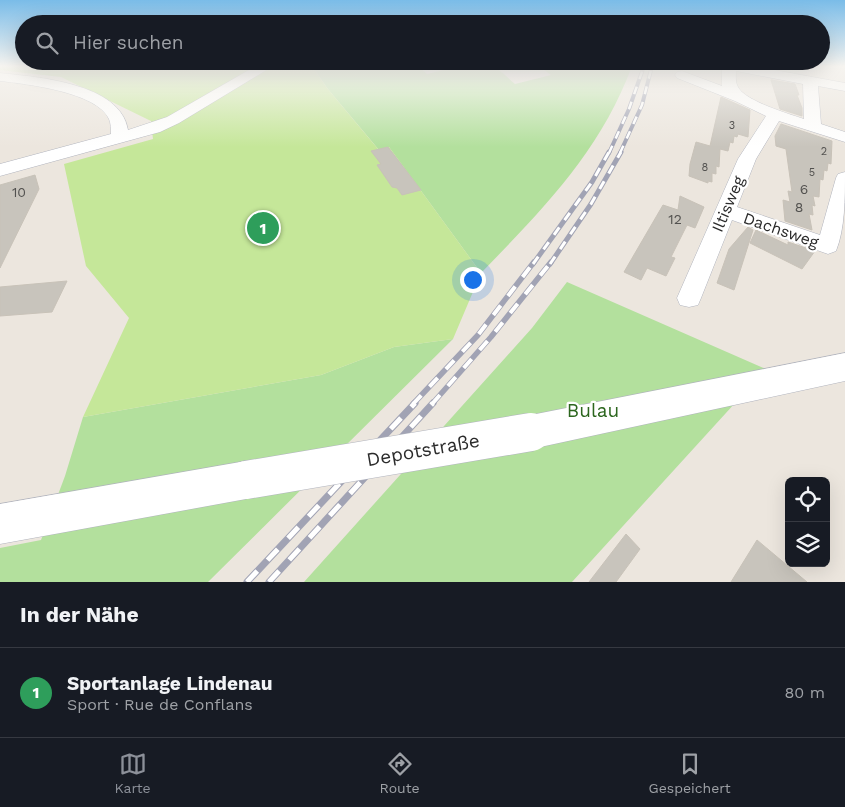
<!DOCTYPE html>
<html lang="de">
<meta charset="utf-8">
<style>
body{margin:0;font-family:"Work Sans",sans-serif;background:#20242c;color:#f1f3f6}
.controls{position:absolute;right:15px;bottom:15px;display:grid;overflow:hidden;border-radius:8px;box-shadow:0 5px 20px #0002}
.controls button{width:45px;height:45px;display:grid;place-items:center;padding:0;border:0;border-bottom:1px solid #363941;background:#171b24;color:#f1f3f6;font:25px sans-serif}
.you{position:absolute;left:472px;top:279px;width:18px;height:18px;margin:-12px;border:4px solid #fff;border-radius:50%;background:#1a73e8;box-shadow:0 0 0 8px #1a73e833}
.badge{display:grid;place-items:center;width:32px;height:32px;border-radius:50%;background:#8c9099;color:#fff;font-size:16px;font-weight:700}
.pin{position:absolute;translate:-50% -50%;border:2px solid #fff;box-shadow:0 1px 5px #0006}
.list{margin:0;padding:0;list-style:none}
h2{display:flex;justify-content:space-between;align-items:center;height:65px;margin:0;padding:0 20px;font-size:21px}
h2 small{font-size:16px;font-weight:400;color:#9ea1a6}
.list li{display:grid;grid-template-columns:32px 1fr auto;gap:15px;align-items:center;box-sizing:border-box;height:90px;padding:0 20px;border-top:1px solid #363941}
.list b{display:block;font-size:19px;white-space:nowrap}
.list p{margin:0;font-size:16px;white-space:nowrap;color:#9ea1a6}
.list em{font-size:16px;font-style:normal;color:#9ea1a6}
.icon{flex:none;width:28px;height:28px;fill:none;stroke:currentColor;stroke-width:2;stroke-linecap:round;stroke-linejoin:round}
.map{position:relative;flex:none;width:845px;height:582px;overflow:hidden}
.search{position:absolute;background:#171b24;box-shadow:0 5px 20px #0002;left:15px;right:15px;top:15px;height:55px;display:flex;align-items:center;gap:12px;box-sizing:border-box;padding:0 18px;border-radius:28px;color:#9ea1a6;font-size:19px}
.sheet{height:155px;background:#171b24}
nav{display:flex;justify-content:space-around;align-items:center;box-sizing:border-box;height:70px;border-top:1px solid #363941;background:#171b24;font-size:14px;color:#9ea1a6}
nav a{display:grid;justify-items:center;gap:2px}
nav .on{color:#8c9099}
.map>svg:first-child{display:block}
.green{fill:#b3e09d}
.pitch{fill:#c5e799}
.building{fill:#c8c4bc;stroke:#c8c2b8}
.lines{fill:none;stroke-linecap:round;stroke-linejoin:round}
.minor-casing{stroke:#b1b4be;stroke-width:1}
.secondary-casing{stroke:#b1b4be;stroke-width:1}
.minor{fill:#fff;fill-rule:evenodd}
.secondary{fill:#fff;fill-rule:evenodd}
.rail-far3-casing{stroke:#a1a3b4;stroke-width:4}
.rail-far2-casing{stroke:#a1a3b4;stroke-width:5}
.rail-far1-casing{stroke:#a1a3b4;stroke-width:5.5}
.rail-casing{stroke:#a1a3b4;stroke-width:7}
.rail-far3{stroke:#fff;stroke-width:2.5;stroke-dasharray:8;stroke-linecap:butt}
.rail-far2{stroke:#fff;stroke-width:3;stroke-dasharray:9;stroke-linecap:butt}
.rail-far1{stroke:#fff;stroke-width:4;stroke-dasharray:12;stroke-linecap:butt}
.rail{stroke:#fff;stroke-width:5;stroke-dasharray:15;stroke-linecap:butt}
.secondary-bridge-casing{stroke:#b1b4be;stroke-width:39;stroke-linecap:butt}
.secondary-bridge{stroke:#fff;stroke-width:38}
.labels{text-anchor:middle;dominant-baseline:central;stroke-width:4.5;stroke-linejoin:round;paint-order:stroke}
.far-number-label{font-size:11px;fill:#52514f}
.number-label{font-size:14px;fill:#52514f}
.street-label{font-size:16px;fill:#2b2b2b;stroke:#fff}
.near-park-label{font-size:19px;fill:#2c661e;stroke:#fff}
.near-street-label{font-size:19px;fill:#2b2b2b;stroke:#fff}
</style>
<div class="map">
<svg width="845" height="582" viewBox="0 0 845 582">
<rect width="100%" height="100%" fill="#ece6de"/>
<!-- green -->
<g class="green">
<path d="M312,66H418L427,74C445,70 476,60 493,67C502,71 508,78 515,84L551,75L539,66H632C600,152 543,209 481,273L389,147L379,150L327,88Z"/>
<path d="M567,282L766,369L572,582H304L532,328Z"/>
<path d="M453,339L208,582H0V548L41,540L65,476L83,417L321,375L394,347Z"/>
</g>
<!-- pitch -->
<path class="pitch" d="M0,66H287L285,69L312,66L327,88L378,149L389,147L481,273L453,339L394,347L321,375L83,417L129,318L86,266L64,164L153,139L151,121L61,77L0,70Z"/>
<!-- building -->
<g class="building">
<path d="M771,80L795,84L799,95H797L802,108V116L780,109Z"/>
<path d="M721,97L750,110L748,137L738,134L737,137L734,136L733,143L730,142L728,151L720,149L719,167L716,166V174L712,173V182L708,181V183L689,176L690,164L696,142L710,146Z"/>
<path d="M781,124L832,141L831,164L828,163L827,171L824,170L823,180L820,179L819,197L813,196L815,206L812,205L813,215L809,214L812,230L785,221L783,200L790,202L788,191L792,192L786,149L776,146L775,136Z"/>
<path d="M388,147L408,173L421,190L402,195L397,188L392,187L377,165L381,164L371,151Z"/>
<path d="M35,175L39,189L0,268V185Z"/>
<path d="M680,196L704,207L695,228L687,225L671,257L675,258L666,276L647,268L641,280L624,272L663,205L678,210Z"/>
<path d="M748,227L753,230L734,290L717,283L729,249Z"/>
<path d="M756,230L788,245V242L815,251L802,269L750,243Z"/>
<path d="M67,281L52,312L0,316V287Z"/>
<path d="M626,534L640,549L616,582H589Z"/>
<path d="M757,540L807,582H731Z"/>
</g>
<g class="lines">
<defs>
<g id="minor">
<path d="M256,66H273L179,123L160,132L0,176V164L111,134C111,129 111,124 109,119C97,92 26,84 0,81V73C37,77 121,83 128,130L167,117Z"/>
<path d="M722,66H753L845,83V91L818,86L821,124L845,132V142L779,121L756,159L737,207L820,235L836,178L838,174L845,172C845,198 845,229 836,251L828,254L732,220L701,298L698,305L689,307L680,305L677,298L738,159L766,116L735,101L677,78L675,75L677,72L682,71L722,86ZM736,71L803,84L804,119C789,114 745,101 738,87C735,82 736,76 736,71Z"/>
</g>
<g id="secondary">
<path d="M845,353V381L531,449L519,444L514,432L519,420L531,415Z"/>
<path d="M246,461L259,467L265,480L259,493L246,499L0,544V504Z"/>
</g>
</defs>
<!-- minor casing -->
<use href="#minor" class="minor-casing"/>
<!-- secondary casing -->
<use href="#secondary" class="secondary-casing"/>
<!-- minor -->
<use href="#minor" class="minor"/>
<!-- secondary -->
<use href="#secondary" class="secondary"/>
<defs>
<g id="rail-far3">
<path d="M609,153L629,109L644,66"/>
<path d="M620,153L642,105L652,66"/>
</g>
<g id="rail-far2">
<path d="M533,264L592,182L609,152"/>
<path d="M550,264L591,204L621,152"/>
</g>
<g id="rail-far1">
<path d="M413,404L478,335L534,262"/>
<path d="M432,404L491,337L551,262"/>
</g>
<g id="rail">
<path d="M247,582L415,403"/>
<path d="M269,582L433,403"/>
</g>
</defs>
<!-- rail-far3 casing -->
<use href="#rail-far3" class="rail-far3-casing"/>
<!-- rail-far2 casing -->
<use href="#rail-far2" class="rail-far2-casing"/>
<!-- rail-far1 casing -->
<use href="#rail-far1" class="rail-far1-casing"/>
<!-- rail casing -->
<use href="#rail" class="rail-casing"/>
<!-- rail-far3 -->
<use href="#rail-far3" class="rail-far3"/>
<!-- rail-far2 -->
<use href="#rail-far2" class="rail-far2"/>
<!-- rail-far1 -->
<use href="#rail-far1" class="rail-far1"/>
<!-- rail -->
<use href="#rail" class="rail"/>
<defs>
<path id="secondary-bridge" d="M246,480L531,432"/>
</defs>
<!-- secondary-bridge casing -->
<use href="#secondary-bridge" class="secondary-bridge-casing"/>
<!-- secondary-bridge -->
<use href="#secondary-bridge" class="secondary-bridge"/>
</g>
<!-- sky -->
<linearGradient id="sky" x2="0" y2="1"><stop stop-color="#7abce8"/><stop offset="0.45" stop-color="#f6f4f0"/><stop offset="1" stop-color="#f6f4f0" stop-opacity="0"/></linearGradient>
<rect width="845" height="147" fill="url(#sky)"/>
<g class="labels">
<!-- far-number labels -->
<g class="far-number-label">
<text x="732" y="125">3</text>
<text x="824" y="151">2</text>
<text x="705" y="167">8</text>
<text x="812" y="172">5</text>
</g>
<!-- number labels -->
<g class="number-label">
<text x="804" y="189">6</text>
<text x="19" y="192">10</text>
<text x="799" y="207">8</text>
<text x="675" y="219">12</text>
</g>
<!-- street labels -->
<g class="street-label">
<text transform="translate(728 204) rotate(-67)">Iltisweg</text>
<text transform="translate(781 230) rotate(19)">Dachsweg</text>
</g>
<!-- near-park labels -->
<g class="near-park-label">
<text x="593" y="410">Bulau</text>
</g>
<!-- near-street labels -->
<g class="near-street-label">
<text transform="translate(423 450) rotate(-10)">Depotstraße</text>
</g>
</g>
</svg>
<div class="controls">
<button><svg class="icon" aria-label="locate" viewBox="0 0 24 24"><circle cx="12" cy="12" r="6"/><path d="M12 2v4M12 18v4M2 12h4M18 12h4"/></svg></button>
<button><svg class="icon" aria-label="layers" viewBox="0 0 24 24"><path d="M12 4l9 5-9 5-9-5zM3 14l9 5 9-5"/></svg></button>
</div>
<div class="you"></div>
<div class="pin badge" style="left:263px;top:228px;background:#2e9e5b">1</div>
<div class="search"><svg class="icon" aria-label="search" viewBox="0 0 24 24"><circle cx="10" cy="10" r="6"/><path d="M15 15l6 6"/></svg>Hier suchen</div>
</div>
<section class="sheet">
<h2>In der Nähe<small></small></h2>
<ul class="list">
<li><span class="badge" style="background:#2e9e5b">1</span><div><b>Sportanlage Lindenau</b><p>Sport · Rue de Conflans</p></div><em>80 m</em></li>
</ul>
</section>
<nav>
<a class="on"><svg class="icon" aria-label="map" viewBox="0 0 24 24"><path d="M3 6l6-2 6 2 6-2v14l-6 2-6-2-6 2zM9 4v14M15 6v14"/></svg>Karte</a>
<a><svg class="icon" aria-label="directions" viewBox="0 0 24 24"><path d="M12 3l9 9-9 9-9-9zM9 14v-3h6M13 9l2 2-2 2"/></svg>Route</a>
<a><svg class="icon" aria-label="saved" viewBox="0 0 24 24"><path d="M7 4h10v16l-5-4-5 4z"/></svg>Gespeichert</a>
</nav>
